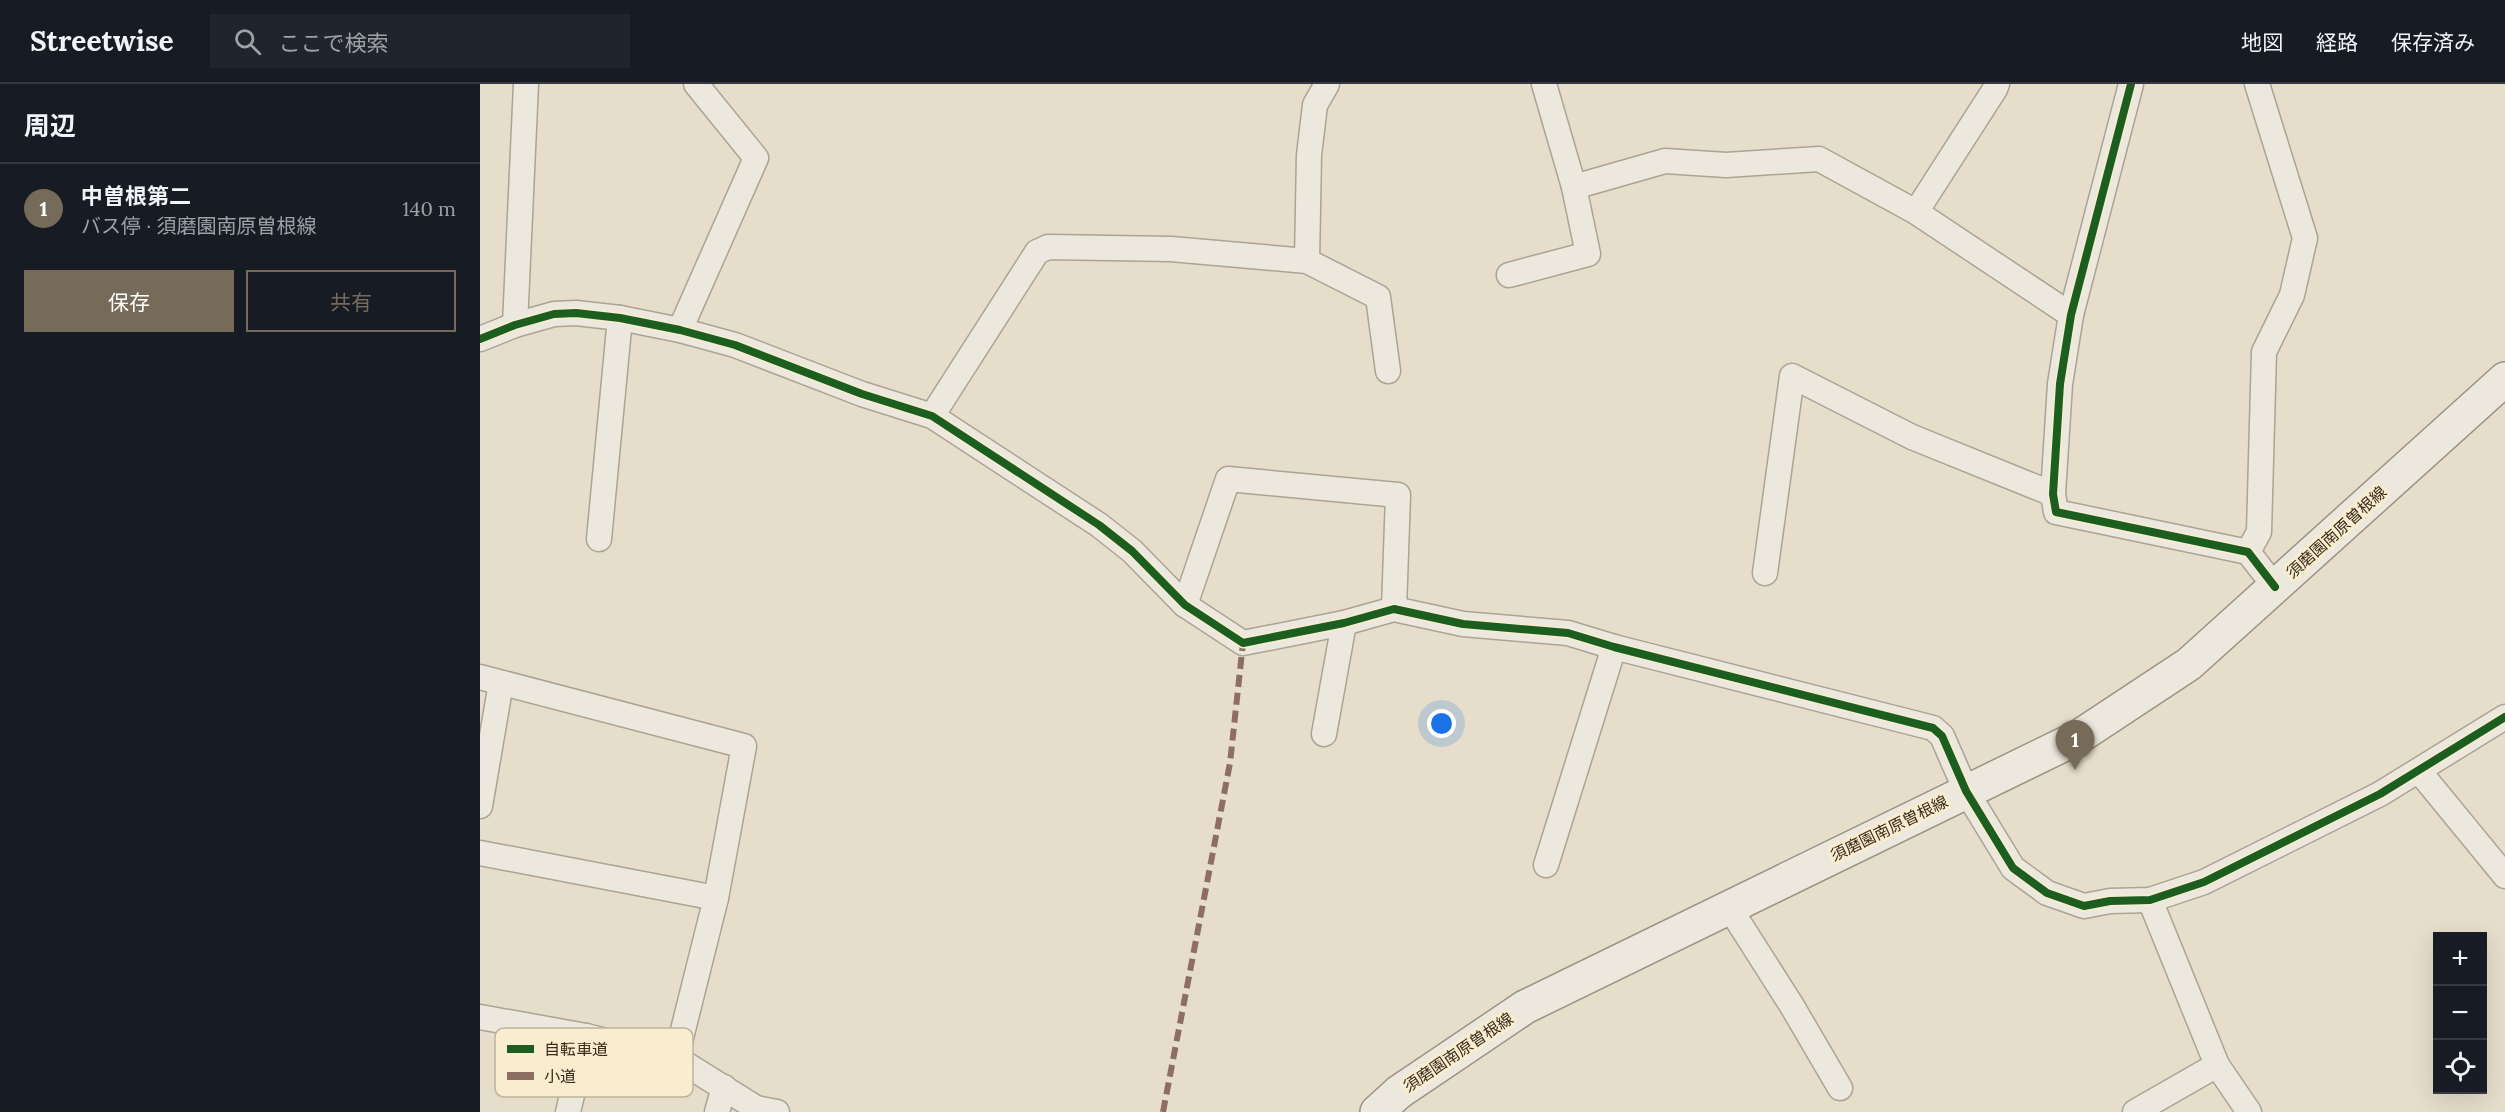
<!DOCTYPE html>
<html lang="ja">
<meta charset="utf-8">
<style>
body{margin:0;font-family:Lora,"Noto Sans JP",serif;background:#20242c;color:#f1f3f6}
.controls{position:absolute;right:18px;bottom:18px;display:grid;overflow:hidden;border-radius:0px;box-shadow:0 6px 24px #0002}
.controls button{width:54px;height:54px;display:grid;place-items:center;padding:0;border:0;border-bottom:2px solid #363941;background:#171b24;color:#f1f3f6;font:30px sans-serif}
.you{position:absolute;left:962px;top:640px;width:21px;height:21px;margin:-15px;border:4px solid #fff;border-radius:50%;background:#1a73e8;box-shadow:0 0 0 9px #1a73e833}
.badge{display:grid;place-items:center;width:39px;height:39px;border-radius:50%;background:#766a59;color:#fff;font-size:20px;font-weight:700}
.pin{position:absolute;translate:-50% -50px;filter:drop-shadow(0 2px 3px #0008)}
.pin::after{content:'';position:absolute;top:32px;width:21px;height:18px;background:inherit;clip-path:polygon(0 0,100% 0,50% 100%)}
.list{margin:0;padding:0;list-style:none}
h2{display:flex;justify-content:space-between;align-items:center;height:78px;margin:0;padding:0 24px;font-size:26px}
h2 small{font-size:20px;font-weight:400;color:#9ea1a6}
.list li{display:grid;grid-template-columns:39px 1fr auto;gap:18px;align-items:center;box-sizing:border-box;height:90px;padding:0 24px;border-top:2px solid #363941}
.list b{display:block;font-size:22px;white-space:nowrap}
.list p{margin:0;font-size:20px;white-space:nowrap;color:#9ea1a6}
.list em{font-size:20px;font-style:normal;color:#9ea1a6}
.actions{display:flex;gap:12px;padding:18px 24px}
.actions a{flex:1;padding:14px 0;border:2px solid #766a59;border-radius:0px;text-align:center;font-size:21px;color:#766a59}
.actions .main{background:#766a59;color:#fff}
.icon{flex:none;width:33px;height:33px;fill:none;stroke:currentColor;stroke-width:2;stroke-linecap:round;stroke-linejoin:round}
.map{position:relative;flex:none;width:2025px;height:1028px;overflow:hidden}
header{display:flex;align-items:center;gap:36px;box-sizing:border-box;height:84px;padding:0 30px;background:#171b24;border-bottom:2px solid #363941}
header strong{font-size:28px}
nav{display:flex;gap:33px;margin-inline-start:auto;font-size:21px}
.search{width:420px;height:54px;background:#20242c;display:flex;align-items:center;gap:15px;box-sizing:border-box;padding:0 21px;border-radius:0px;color:#9ea1a6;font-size:22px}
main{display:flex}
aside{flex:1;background:#171b24}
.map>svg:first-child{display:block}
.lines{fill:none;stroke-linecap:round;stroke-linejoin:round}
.street-casing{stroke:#aba394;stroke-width:27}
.secondary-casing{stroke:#9a9284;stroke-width:36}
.street{stroke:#ede8dd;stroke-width:24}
.secondary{stroke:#ede8dd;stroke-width:33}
.quiet{stroke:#8d6e63;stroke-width:6;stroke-dasharray:12 6;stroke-linecap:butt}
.cycleway-casing{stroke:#f8edcf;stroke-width:11}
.cycleway{stroke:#1b5e20;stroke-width:8}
.labels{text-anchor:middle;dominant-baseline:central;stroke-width:6;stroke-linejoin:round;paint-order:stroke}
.street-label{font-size:16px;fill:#392b1c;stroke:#f8edcf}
.key{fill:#f8edcf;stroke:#bfb399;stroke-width:1.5}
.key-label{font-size:16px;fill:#392b1c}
</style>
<header>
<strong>Streetwise</strong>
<div class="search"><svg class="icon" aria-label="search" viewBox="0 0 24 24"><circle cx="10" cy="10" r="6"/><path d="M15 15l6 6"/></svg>ここで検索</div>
<nav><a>地図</a><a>経路</a><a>保存済み</a></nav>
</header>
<main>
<aside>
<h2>周辺<small></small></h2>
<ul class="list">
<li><span class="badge">1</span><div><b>中曽根第二</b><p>バス停 · 須磨園南原曽根線</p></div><em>140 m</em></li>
</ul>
<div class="actions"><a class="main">保存</a><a>共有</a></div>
</aside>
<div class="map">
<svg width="2025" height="1028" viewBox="0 0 2025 1028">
<rect width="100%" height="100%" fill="#e6deca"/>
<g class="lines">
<defs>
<g id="street">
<path d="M1064,0L1094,103L1185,77L1246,81L1339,75L1436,128"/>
<path d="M1517,0L1515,5L1436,128L1591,231"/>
<path d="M1651,0L1591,231L1580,300L1573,410L1576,428L1768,468L1795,503"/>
<path d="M827,177L829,71L835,21L847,0"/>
<path d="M1029,191L1108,170L1094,103"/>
<path d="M35,241L46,0"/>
<path d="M200,246L276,74L216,0"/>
<path d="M0,255L35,241L74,230L96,229L140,234L200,246L255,261L382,310L452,332L619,441L652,467L705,521L763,559L864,539L914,525L983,540L1088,549L1134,563L1453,644L1462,652L1486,707L1533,784L1567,809L1604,822L1630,817L1670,816L1724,798L1900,710L2025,633"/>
<path d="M452,332L557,168L568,163L691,165L827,177L898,213L908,287"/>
<path d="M119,455L140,234"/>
<path d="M1768,468L1779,448L1784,268L1812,211L1825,154L1777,0"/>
<path d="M1285,489L1312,292L1432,353L1573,410"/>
<path d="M705,521L748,395L918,411L914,525"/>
<path d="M0,593L264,662L236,814L196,974"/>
<path d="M844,650L864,539"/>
<path d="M1939,687L2025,792"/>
<path d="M0,722L21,599"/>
<path d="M0,769L236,814"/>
<path d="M1066,781L1134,563"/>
<path d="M1670,816L1737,981L1769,1028"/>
<path d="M1249,823L1312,922L1360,1004"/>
<path d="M0,933L106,952L196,974L276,1024L297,1028"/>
<path d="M88,1028L106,952"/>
<path d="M237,1028L244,1003"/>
<path d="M1655,1028L1737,981"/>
</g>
<path id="secondary" d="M897,1028L919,1008L1045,923L1597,654L1709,580L2025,295"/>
</defs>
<!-- street casing -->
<use href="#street" class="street-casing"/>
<!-- secondary casing -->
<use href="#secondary" class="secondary-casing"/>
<!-- street -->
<use href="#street" class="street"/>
<!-- secondary -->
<use href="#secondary" class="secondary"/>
<!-- quiet -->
<path class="quiet" d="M683,1028L750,679L763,559"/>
<defs>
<g id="cycleway">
<path d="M1651,0L1591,231L1580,300L1573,410L1576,428L1768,468L1795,503"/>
<path d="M0,255L35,241L74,230L96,229L140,234L200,246L255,261L382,310L452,332L619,441L652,467L705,521L763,559L864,539L914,525L983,540L1088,549L1134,563L1453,644L1462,652L1486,707L1533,784L1567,809L1604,822L1630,817L1670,816L1724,798L1900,710L2025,633"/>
</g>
</defs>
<!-- cycleway casing -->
<use href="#cycleway" class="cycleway-casing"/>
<!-- cycleway -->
<use href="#cycleway" class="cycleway"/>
</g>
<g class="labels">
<!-- street labels -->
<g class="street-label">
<text transform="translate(1856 448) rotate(-42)">須磨園南原曽根線</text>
<text transform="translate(1409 744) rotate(-26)">須磨園南原曽根線</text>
<text transform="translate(978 968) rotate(-34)">須磨園南原曽根線</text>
</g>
</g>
<!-- legend -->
<rect x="15" y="944" width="198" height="69" rx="9" class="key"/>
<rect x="27" y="961" width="27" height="8" fill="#1b5e20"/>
<rect x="27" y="988" width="27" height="8" fill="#8d6e63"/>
<g class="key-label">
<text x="64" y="971">自転車道</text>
<text x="64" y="998">小道</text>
</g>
</svg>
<div class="controls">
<button>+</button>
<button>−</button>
<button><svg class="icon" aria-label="locate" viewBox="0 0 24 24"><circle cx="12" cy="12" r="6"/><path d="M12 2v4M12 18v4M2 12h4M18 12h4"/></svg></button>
</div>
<div class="you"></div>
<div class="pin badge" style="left:1595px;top:686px">1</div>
</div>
</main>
